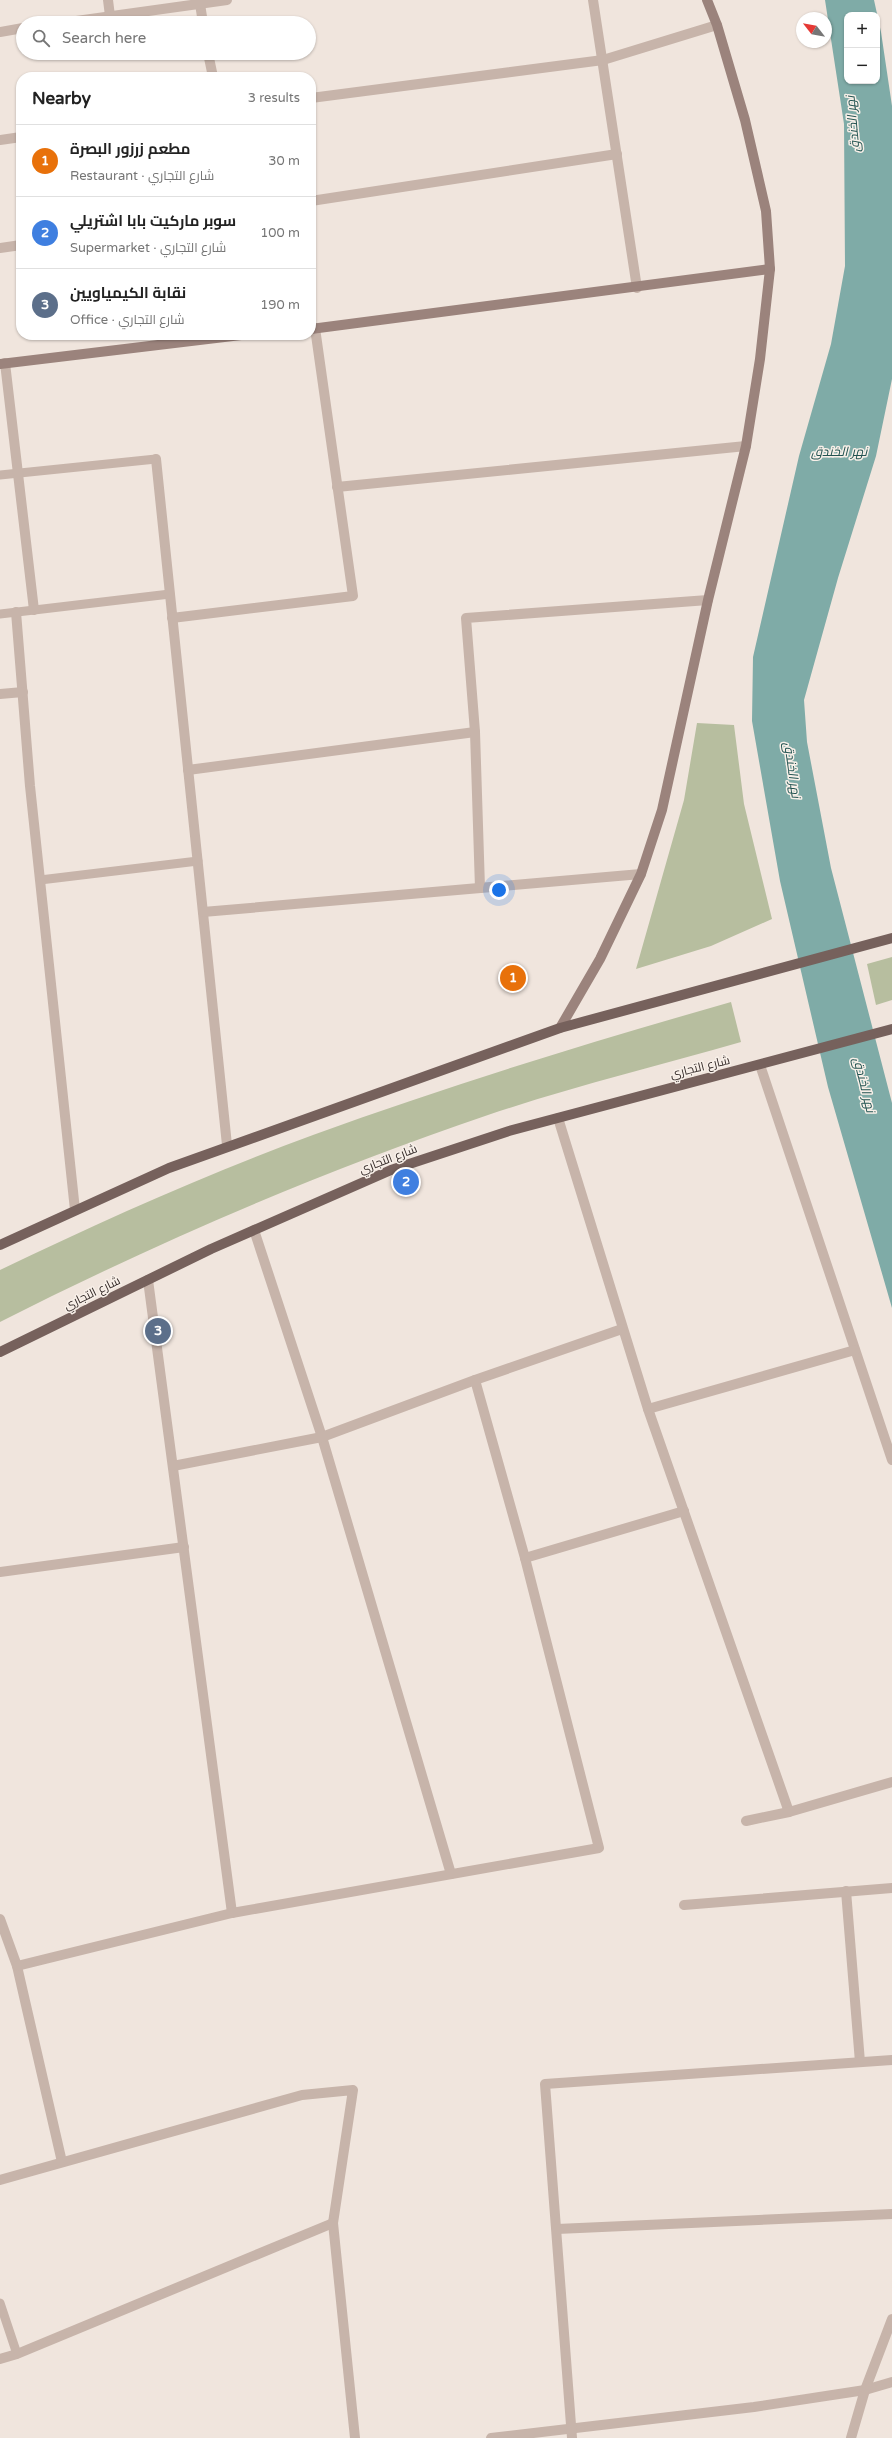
<!DOCTYPE html>
<meta charset="utf-8">
<style>
body{margin:0;font-family:"Varela Round",Cairo,sans-serif;background:#f6f6f6;color:#222}
.controls{position:absolute;right:12px;top:12px;display:grid;overflow:hidden;border-radius:8px;box-shadow:0 1px 3px #0004}
.controls button{width:36px;height:36px;display:grid;place-items:center;padding:0;border:0;border-bottom:1px solid #e0e0e0;background:#fff;color:#222;font:20px sans-serif}
.compass{position:absolute;left:796px;top:12px;width:36px;height:36px;border-radius:50%;background:#fff;box-shadow:0 1px 3px #0004;rotate:301deg}
.you{position:absolute;left:499px;top:890px;width:14px;height:14px;margin:-10px;border:3px solid #fff;border-radius:50%;background:#1a73e8;box-shadow:0 0 0 6px #1a73e833}
.badge{display:grid;place-items:center;width:26px;height:26px;border-radius:50%;background:#0f766e;color:#fff;font-size:13px;font-weight:700}
.pin{position:absolute;translate:-50% -50%;border:2px solid #fff;box-shadow:0 1px 4px #0006}
.list{margin:0;padding:0;list-style:none}
h2{display:flex;justify-content:space-between;align-items:center;height:52px;margin:0;padding:0 16px;font-size:17px}
h2 small{font-size:13px;font-weight:400;color:#767676}
.list li{display:grid;grid-template-columns:26px 1fr auto;gap:12px;align-items:center;box-sizing:border-box;height:72px;padding:0 16px;border-top:1px solid #e0e0e0}
.list b{display:block;font-size:15px;white-space:nowrap}
.list p{margin:0;font-size:13px;white-space:nowrap;color:#767676}
.list em{font-size:13px;font-style:normal;color:#767676}
.icon{flex:none;width:22px;height:22px;fill:none;stroke:currentColor;stroke-width:2;stroke-linecap:round;stroke-linejoin:round}
.map{position:relative;flex:none;width:892px;height:2438px;overflow:hidden}
.search{position:absolute;background:#fff;box-shadow:0 1px 3px #0004;left:16px;top:16px;width:300px;height:44px;display:flex;align-items:center;gap:10px;box-sizing:border-box;padding:0 14px;border-radius:22px;color:#767676;font-size:15px}
.panel{position:absolute;background:#fff;box-shadow:0 1px 3px #0004;left:16px;top:72px;width:300px;height:268px;border-radius:16px}
.map>svg:first-child{display:block}
.green{fill:#b7be9f}
.water{fill:#7faba7;fill-rule:evenodd}
.lines{fill:none;stroke-linecap:round;stroke-linejoin:round}
.lane{stroke:#c7b4aa;stroke-width:9}
.street{stroke:#c7b4aa;stroke-width:10}
.secondary{stroke:#9b837c;stroke-width:10}
.primary{stroke:#76615c;stroke-width:10}
.labels{text-anchor:middle;dominant-baseline:central;stroke-width:3;stroke-linejoin:round;paint-order:stroke}
.street-label{font-size:12px;fill:#352b29;stroke:#f8f0e9}
.water-label{font-size:13px;font-style:italic;fill:#225351;stroke:#f8f0e9}
</style>
<div class="map">
<svg width="892" height="2438" viewBox="0 0 892 2438">
<rect width="100%" height="100%" fill="#f0e5dd"/>
<!-- green -->
<g class="green">
<path d="M697,723L734,725L744,804L772,919L711,946L636,969L684,800Z"/>
<path d="M892,957V1000L876,1005L867,964Z"/>
<path d="M731,1002L741,1042C657,1066 571,1087 488,1115C320,1172 158,1242 0,1322V1270C102,1221 207,1174 313,1135C450,1085 591,1042 731,1002Z"/>
</g>
<!-- water -->
<path class="water" d="M825,0H874L881,32L892,106V379L876,456L838,578L804,700L807,742L831,868L892,1103V1308L828,1087L780,881L752,721L753,657L799,456L831,344L845,266L844,124ZM847,15H877V81H847Z"/>
<g class="lines">
<!-- lane -->
<g class="lane">
<path d="M0,475L156,459"/>
<path d="M0,614L170,594"/>
<path d="M40,880L198,861"/>
<path d="M0,2303L17,2354"/>
</g>
<!-- street -->
<g class="street">
<path d="M108,0L110,16"/>
<path d="M593,0L637,288"/>
<path d="M200,4L203,23"/>
<path d="M62,23L227,0"/>
<path d="M0,32L23,28"/>
<path d="M208,53L213,77"/>
<path d="M311,98L603,60L717,25"/>
<path d="M0,140L21,137"/>
<path d="M311,201L617,154"/>
<path d="M0,248L21,245"/>
<path d="M5,363L34,610"/>
<path d="M156,459L227,1145"/>
<path d="M337,487L746,446"/>
<path d="M16,612L30,786L75,1210"/>
<path d="M172,618L353,596L315,328"/>
<path d="M0,694L23,692"/>
<path d="M188,770L475,732"/>
<path d="M480,888L475,732L466,618L708,600"/>
<path d="M203,912L641,874"/>
<path d="M760,1065L892,1460"/>
<path d="M558,1118L648,1409L789,1812"/>
<path d="M254,1230L322,1437L451,1874"/>
<path d="M148,1280L232,1913"/>
<path d="M648,1409L855,1350"/>
<path d="M173,1466L322,1437L475,1380L622,1329"/>
<path d="M525,1558L684,1511"/>
<path d="M0,1572L184,1547"/>
<path d="M746,1821L789,1812L892,1782"/>
<path d="M846,1891L860,2062"/>
<path d="M684,1905L892,1888"/>
<path d="M0,1919L17,1966L62,2162"/>
<path d="M17,1966L232,1913L599,1848L525,1558L475,1380"/>
<path d="M0,2180L302,2095L353,2090L333,2223L355,2438"/>
<path d="M557,2229L892,2214"/>
<path d="M0,2359L17,2354L333,2223"/>
<path d="M491,2438L754,2407L865,2390L892,2382"/>
<path d="M572,2438L545,2084L892,2060"/>
<path d="M851,2438L865,2390L892,2319"/>
</g>
<!-- secondary -->
<g class="secondary">
<path d="M311,329L770,269"/>
<path d="M0,364L241,335"/>
<path d="M560,1028L600,959L641,874L662,810L708,600L746,446L760,359L770,269L766,211L745,120L717,25L707,0"/>
</g>
<!-- primary -->
<g class="primary">
<path d="M0,1245L169,1168L560,1028L892,938"/>
<path d="M0,1352L211,1249L391,1170L509,1131L892,1029"/>
</g>
</g>
<g class="labels">
<!-- street labels -->
<g class="street-label">
<text transform="translate(700 1067) rotate(-14)">شارع التجاري</text>
<text transform="translate(388 1159) rotate(-21)">شارع التجاري</text>
<text transform="translate(92 1293) rotate(-26)">شارع التجاري</text>
</g>
<!-- water labels -->
<g class="water-label">
<text transform="translate(853 124) rotate(-95)">نهر الخندق</text>
<text x="839" y="452">نهر الخندق</text>
<text transform="translate(792 770) rotate(82)">نهر الخندق</text>
<text transform="translate(864 1085) rotate(76)">نهر الخندق</text>
</g>
</g>
</svg>
<div class="controls">
<button>+</button>
<button>−</button>
</div>
<svg class="compass" viewBox="-18 -18 36 36"><path d="M0-13l5 13h-10z" fill="#e53935"/><path d="M0 13l5-13h-10z" fill="#767676"/></svg>
<div class="you"></div>
<div class="pin badge" style="left:513px;top:978px;background:#e8710a">1</div>
<div class="pin badge" style="left:406px;top:1182px;background:#3f7fe0">2</div>
<div class="pin badge" style="left:158px;top:1331px;background:#5c6f8a">3</div>
<div class="search"><svg class="icon" aria-label="search" viewBox="0 0 24 24"><circle cx="10" cy="10" r="6"/><path d="M15 15l6 6"/></svg>Search here</div>
<section class="panel">
<h2>Nearby<small>3 results</small></h2>
<ul class="list">
<li><span class="badge" style="background:#e8710a">1</span><div><b>مطعم زرزور البصرة</b><p>Restaurant · شارع التجاري</p></div><em>30 m</em></li>
<li><span class="badge" style="background:#3f7fe0">2</span><div><b>سوبر ماركيت بابا اشتريلي</b><p>Supermarket · شارع التجاري</p></div><em>100 m</em></li>
<li><span class="badge" style="background:#5c6f8a">3</span><div><b>نقابة الكيمياويين</b><p>Office · شارع التجاري</p></div><em>190 m</em></li>
</ul>
</section>
</div>
